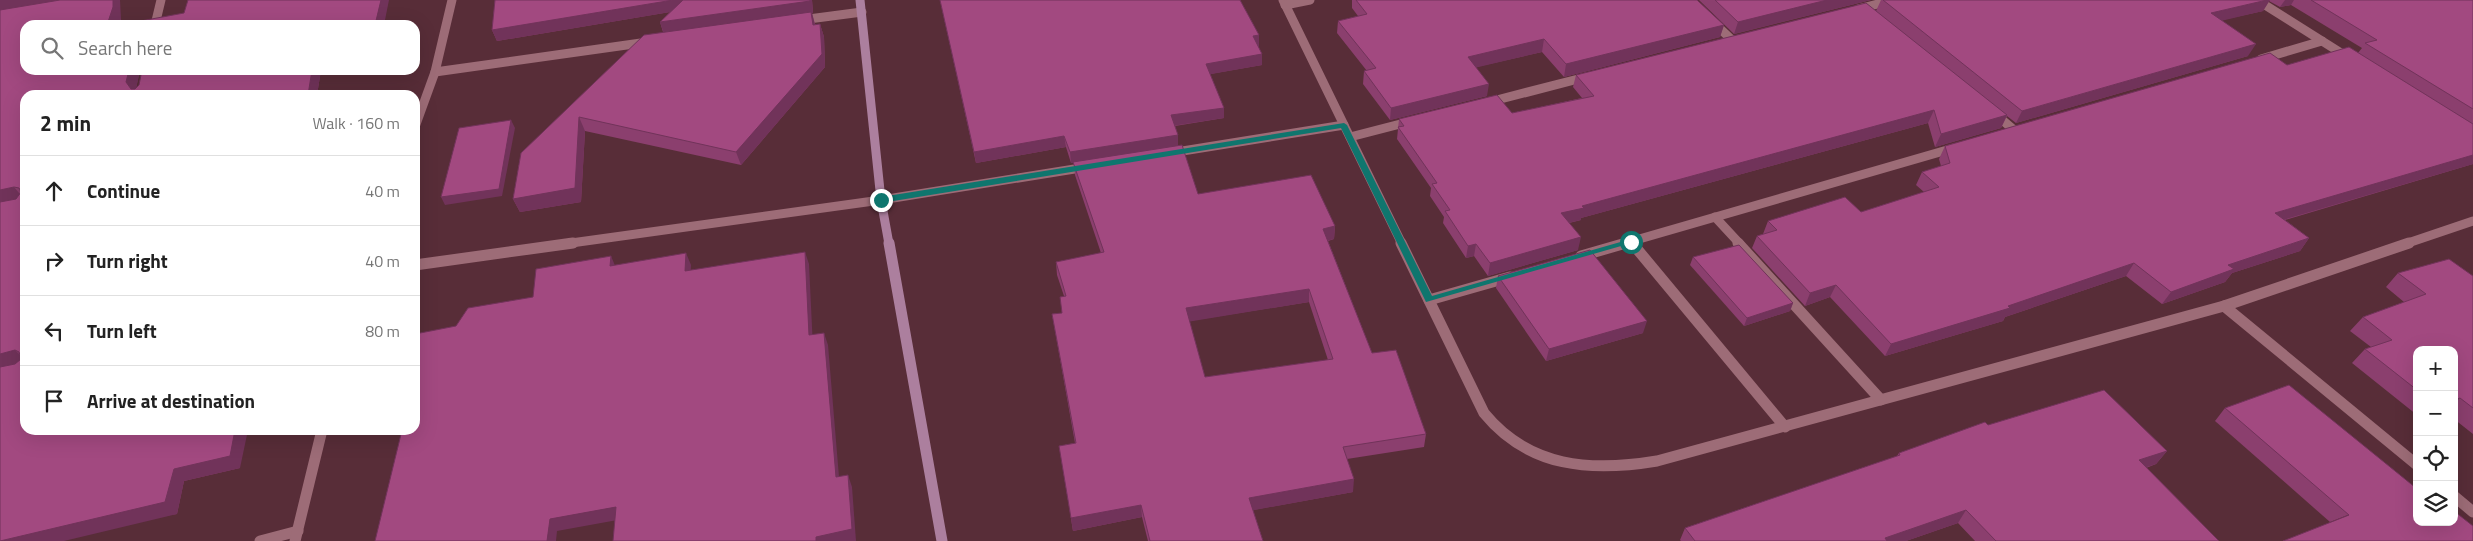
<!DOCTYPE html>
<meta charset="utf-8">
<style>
body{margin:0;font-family:"Titillium Web",sans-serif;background:#f2f2f2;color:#222}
.controls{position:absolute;right:15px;bottom:15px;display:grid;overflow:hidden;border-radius:10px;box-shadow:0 5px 20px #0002}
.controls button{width:45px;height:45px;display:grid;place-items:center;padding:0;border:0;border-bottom:1px solid #e0e0e0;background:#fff;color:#222;font:25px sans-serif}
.stop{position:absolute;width:15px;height:15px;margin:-11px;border:4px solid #0f766e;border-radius:50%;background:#fff}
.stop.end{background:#0f766e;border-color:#fff;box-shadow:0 1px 5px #0008}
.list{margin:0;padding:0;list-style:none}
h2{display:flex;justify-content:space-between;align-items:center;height:65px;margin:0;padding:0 20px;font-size:21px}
h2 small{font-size:16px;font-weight:400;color:#767676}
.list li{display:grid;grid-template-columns:32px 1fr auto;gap:15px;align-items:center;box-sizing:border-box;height:70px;padding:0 20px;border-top:1px solid #e0e0e0}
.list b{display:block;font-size:19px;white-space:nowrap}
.list em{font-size:16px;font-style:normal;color:#767676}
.icon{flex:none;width:28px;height:28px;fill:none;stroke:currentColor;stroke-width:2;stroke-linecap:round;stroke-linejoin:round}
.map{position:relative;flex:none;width:2473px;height:541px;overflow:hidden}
.search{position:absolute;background:#fff;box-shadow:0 5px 20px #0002;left:20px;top:20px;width:400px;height:55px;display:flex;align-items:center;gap:12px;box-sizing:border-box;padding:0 18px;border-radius:15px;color:#767676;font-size:19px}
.panel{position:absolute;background:#fff;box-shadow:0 5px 20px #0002;left:20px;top:90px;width:400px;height:345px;border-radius:15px}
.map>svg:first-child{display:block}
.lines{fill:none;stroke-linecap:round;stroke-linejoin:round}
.street-far1{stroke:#9d6c77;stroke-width:9}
.street{stroke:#9d6c77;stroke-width:11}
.secondary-far1{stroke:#ac7f9e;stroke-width:9}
.secondary{stroke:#ac7f9e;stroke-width:11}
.wall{fill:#8b3f6e;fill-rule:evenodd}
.shaded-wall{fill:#71335a}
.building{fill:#a24980;stroke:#71335a;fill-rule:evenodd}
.route{fill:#0f766e}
</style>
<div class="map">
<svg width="2473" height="541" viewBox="0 0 2473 541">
<rect width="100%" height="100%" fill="#582d38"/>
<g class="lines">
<!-- street-far1 -->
<g class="street-far1">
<path d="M1283,0L1402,244"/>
<path d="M2257,0L2349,58"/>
<path d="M1285,5L1310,0"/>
<path d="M1858,9L1894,0"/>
<path d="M801,20L862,12"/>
<path d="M1712,21L1733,41"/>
<path d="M155,25L161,0"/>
<path d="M2261,59L2322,41"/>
<path d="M435,72L648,42"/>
<path d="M1489,102L1586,77"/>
<path d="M1994,113L2014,130"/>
<path d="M415,127L435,72L452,0"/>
<path d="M1350,137L1412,121"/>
<path d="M1170,153L1344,125"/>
<path d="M1715,217L1740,244"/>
<path d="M1631,242L1633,244"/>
<path d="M564,244L881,200L1087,167"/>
<path d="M1622,244L1954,148"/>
<path d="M2405,244L2473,221"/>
</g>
<!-- street -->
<g class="street">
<path d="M1401,243L1484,413C1529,468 1591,472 1657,461L2224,306L2409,243"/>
<path d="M1632,243L1785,427"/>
<path d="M1738,243L1881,400"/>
<path d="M1581,256L1626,243"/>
<path d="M415,265L573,243"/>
<path d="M1429,300L1510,277"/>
<path d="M2224,306L2417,465"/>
<path d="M2454,496L2473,512"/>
<path d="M260,541L298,531"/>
<path d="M295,541L322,430"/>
</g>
<!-- secondary-far1 -->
<path class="secondary-far1" d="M860,0L881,200L889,244"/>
<!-- secondary -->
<path class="secondary" d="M889,243L942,541"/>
</g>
<!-- wall -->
<g class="wall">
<path d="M0,0L121,19L119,25L25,70H140L136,88L139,85L142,70H321L317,95H25V430L240,468L184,481L177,514L0,541Z"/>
<path d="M495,0H812L813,13H812L815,24H820L824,37L825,67L741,165L585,131L581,202L520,212L513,199L521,153L663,32L660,22L670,12L497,41L492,30Z"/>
<path d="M940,0H1240L1259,35V46H1258L1262,65L1210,74L1224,108V118L1175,126L1178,135V145L1198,194L1335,226L1334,239L1328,241L1372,353L1426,434L1424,447L1347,459L1353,492L1253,510L1263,541H1148L1142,517L1073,531L1059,446L1075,443L1052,314L1062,313L1064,296L1057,275L1056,262L1101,253L1075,175L1074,162L1071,163L1066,147L976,163ZM1309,302L1328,360L1205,377L1189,321Z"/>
<path d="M1352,0H1356L1724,25L1720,37L1564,77L1542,52L1476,67L1487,96L1390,120L1363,84L1364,71H1367L1337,33L1338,21L1358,16L1352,8Z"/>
<path d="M1699,0H1871L1734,34Z"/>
<path d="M1881,0H2473V164L2285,220L2309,238L2300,251L2232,273L2225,282L2162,304L2126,276L2005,317L2003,321L1885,356L1830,297L1805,306L1752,248L1757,236L1763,234L1768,221L1861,212L1924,192L1916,185L1922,172L1941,166L1939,159L1945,146L2287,65L2358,53L2362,48L2291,5L2280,7L2269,1L2263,11L2222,20L2248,56L2016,123L2007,116L2001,128L1935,147L1928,123L1581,218V220L1569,223L1578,250L1488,276L1474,256L1466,258L1443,223L1444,217L1430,196L1431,188L1397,139L1399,119L1512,113L1582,98L1573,87L1576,75L1876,11Z"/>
<path d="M1693,257L1793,303L1790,311L1744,326L1690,265Z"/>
<path d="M2398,273L2473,276V434L2454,419V350H2417V415L2352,363L2365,349L2371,347L2350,331L2363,317L2404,302L2386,287Z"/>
<path d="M1498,276L1643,333L1546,361L1496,288Z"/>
<path d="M2225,408L2416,488L2330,522L2215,421Z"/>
<path d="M1988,425L2167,451L2156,464L2146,468L2219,541H1975L1958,523L1906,541H1681L1680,540L1685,528L1897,456L1899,453Z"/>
</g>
<!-- shaded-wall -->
<g class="shaded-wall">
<path d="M0,0H62L0,11Z"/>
<path d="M113,0H120L121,19L119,25H107Z"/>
<path d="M381,0H389L384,25H375Z"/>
<path d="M673,0H685L688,9L497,41L492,30Z"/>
<path d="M812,0L813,13H812L815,25L664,34L660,22Z"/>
<path d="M1827,0H1871L1734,34L1738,22Z"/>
<path d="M2267,0H2270L2263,11L2204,25L2211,13Z"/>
<path d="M2285,0H2294L2291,5L2280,7Z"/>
<path d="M820,24L824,37L825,67L741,165L736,152Z"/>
<path d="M1724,25L1720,37L1564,77L1566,64Z"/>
<path d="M1259,35V46L1253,47V36Z"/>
<path d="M1544,39L1542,52L1466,70L1468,57Z"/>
<path d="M2256,44L2248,56L2016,123L2022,111Z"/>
<path d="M1262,54V65L1206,75V64Z"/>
<path d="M129,70H140L135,94L126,82Z"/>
<path d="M312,70H321L317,95H308Z"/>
<path d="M1489,84L1487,96L1390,120L1391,108Z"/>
<path d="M1224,108V118L1172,126L1171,115Z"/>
<path d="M1934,110L1928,123L1581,218V220L1559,225L1561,213L1582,206Z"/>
<path d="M2007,115L2001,128L1935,147L1941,134Z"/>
<path d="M579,117L585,131L581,202L520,212L513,199Z"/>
<path d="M511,120L515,128L502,196L445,205L441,197Z"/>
<path d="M1178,135V146L1071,163L1070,152Z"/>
<path d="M1064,136L1066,147L976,163L974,152Z"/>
<path d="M2473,155V164L2266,225L2275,213Z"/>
<path d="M14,187L24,199L0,204V190Z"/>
<path d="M1335,226L1334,239L1322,242L1323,229Z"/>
<path d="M1581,237L1578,250L1488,276L1490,263Z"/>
<path d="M2309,238L2300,251L2232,273L2225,282L2162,304L2171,292L2228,265Z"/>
<path d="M1476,244L1474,256L1466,258L1468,246Z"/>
<path d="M805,252L809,264L813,348L809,335Z"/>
<path d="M686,253L691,265L690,284L685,271Z"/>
<path d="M611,256L616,268L610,266Z"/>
<path d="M2134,263L2126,276L2005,317L2003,321L1885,356L1891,344Z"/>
<path d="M1836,285L1830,297L1805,306L1810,293Z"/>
<path d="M1309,289V302L1187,322L1186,308Z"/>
<path d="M1793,303L1790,311L1744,326L1747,318Z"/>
<path d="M1647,321L1643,333L1546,361L1549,349Z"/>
<path d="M824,333L828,345L840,489L836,477Z"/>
<path d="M15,350L25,360L0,369V354Z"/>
<path d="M2460,398L2454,404V400Z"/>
<path d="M235,430H248L240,468L184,481L177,514L64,541H3L174,469Z"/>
<path d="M2167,451L2156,464L2129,473L2139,460Z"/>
<path d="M848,475L852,487L856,541H816V537Z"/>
<path d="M1354,479L1353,492L1249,511V498Z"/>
<path d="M1141,505L1142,517L1073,531L1071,518Z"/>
<path d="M616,507L623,519L557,531L556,541H547L550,519Z"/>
<path d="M1966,510L1958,523L1906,541H1884L1885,538Z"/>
</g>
<!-- building -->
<g class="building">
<path d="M60,0H113V7L107,25H25V70H129L126,82L131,89H135L139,85L142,70H312L308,95H25V430H235L230,456L174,469L165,502L0,541V367L15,364L21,359L19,352L15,350L0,354V202L16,199L21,192L19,188L14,187L0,190V10Z"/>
<path d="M188,0H381L375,25H119L184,13Z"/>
<path d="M495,0H673L492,30Z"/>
<path d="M683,0H810V1L660,22Z"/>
<path d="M940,0H1240L1259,35L1253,36L1262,54L1206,64L1224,108L1171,115L1178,135L1070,152L1064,136L974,152Z"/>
<path d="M1356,0H1697L1724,25L1566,64L1544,39L1468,57L1489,84L1391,108L1364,71L1376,68L1338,21L1367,14Z"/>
<path d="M1715,0H1827L1738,22Z"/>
<path d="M1883,0H2267L2211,13L2256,44L2022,111Z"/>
<path d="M2311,0H2473V109L2365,43L2377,40Z"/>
<path d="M1866,3L2007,115L1941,134L1934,110L1582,206L1584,208L1561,213L1581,237L1490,263L1476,244L1468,246L1445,211L1450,210L1432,184L1437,183L1398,127L1404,126L1399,119L1497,95L1512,113L1594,96L1576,75Z"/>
<path d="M811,12L813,25L820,24L822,54L736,152L579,117L575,188L513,199L521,153L644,35Z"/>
<path d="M2349,47L2473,124V155L2275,213L2309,238L2228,265L2234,269L2171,292L2134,263L2008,306L2010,308L1891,344L1836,285L1810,293L1757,236L1777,230L1768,221L1845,197L1861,212L1939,187L1922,172L1950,163L1945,146L2270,53L2287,65Z"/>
<path d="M511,120L499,189L441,197L459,128Z"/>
<path d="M1182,145L1198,194L1311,175L1335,226L1323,229L1372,353L1396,350L1426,434L1343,447L1354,479L1249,498L1263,541H1150L1141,505L1071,518L1059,446L1076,443L1052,314L1062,313L1060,297L1066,296L1056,262L1104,252L1073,162ZM1309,289L1333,359L1205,377L1186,308Z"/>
<path d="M1739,245L1793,303L1747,318L1693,257Z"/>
<path d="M1590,250L1647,321L1549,349L1498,276Z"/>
<path d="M805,252L809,335L824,333L836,477L848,475L852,529L816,537V541H613L616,507L550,519L547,541H375L402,430H415V334L456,326L468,308L533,297L536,269L611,256L610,266L686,253L685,271Z"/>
<path d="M2449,259L2473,276V408L2460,398L2454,400V350H2417V390L2365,349L2392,340L2363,317L2426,294L2398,273Z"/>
<path d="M2289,385L2416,488H2417V522H2454V511L2473,526V541H2283L2349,515L2225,408Z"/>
<path d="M2104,390L2167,451L2139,460L2219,541H1996L1966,510L1885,538L1887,541H1695L1685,528L1900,455L1899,453L1985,422L1988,425Z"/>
</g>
<!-- route -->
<path class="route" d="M1344,123L1347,125L1432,296L1631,239L1635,242L1426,302L1341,128L881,203L878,200L881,197Z"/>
</svg>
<div class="controls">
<button>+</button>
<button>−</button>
<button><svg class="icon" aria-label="locate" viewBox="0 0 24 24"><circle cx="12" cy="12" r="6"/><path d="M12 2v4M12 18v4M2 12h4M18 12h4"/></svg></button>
<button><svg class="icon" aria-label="layers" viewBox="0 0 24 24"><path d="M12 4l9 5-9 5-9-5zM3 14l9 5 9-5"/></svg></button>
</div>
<div class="stop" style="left:1631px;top:242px"></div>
<div class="stop end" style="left:881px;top:200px"></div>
<div class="search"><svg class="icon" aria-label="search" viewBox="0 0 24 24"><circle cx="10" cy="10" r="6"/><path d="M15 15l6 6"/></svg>Search here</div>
<section class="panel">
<h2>2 min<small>Walk · 160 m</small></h2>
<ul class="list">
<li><svg class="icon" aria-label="ahead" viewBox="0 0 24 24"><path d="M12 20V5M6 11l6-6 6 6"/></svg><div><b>Continue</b></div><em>40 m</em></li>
<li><svg class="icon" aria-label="right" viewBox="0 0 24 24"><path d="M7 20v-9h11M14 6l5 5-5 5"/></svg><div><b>Turn right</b></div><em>40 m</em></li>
<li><svg class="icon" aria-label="left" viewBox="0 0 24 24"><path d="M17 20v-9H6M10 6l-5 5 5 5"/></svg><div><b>Turn left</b></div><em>80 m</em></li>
<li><svg class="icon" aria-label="arrive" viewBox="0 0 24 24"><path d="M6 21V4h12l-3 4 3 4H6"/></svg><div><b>Arrive at destination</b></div></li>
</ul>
</section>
</div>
